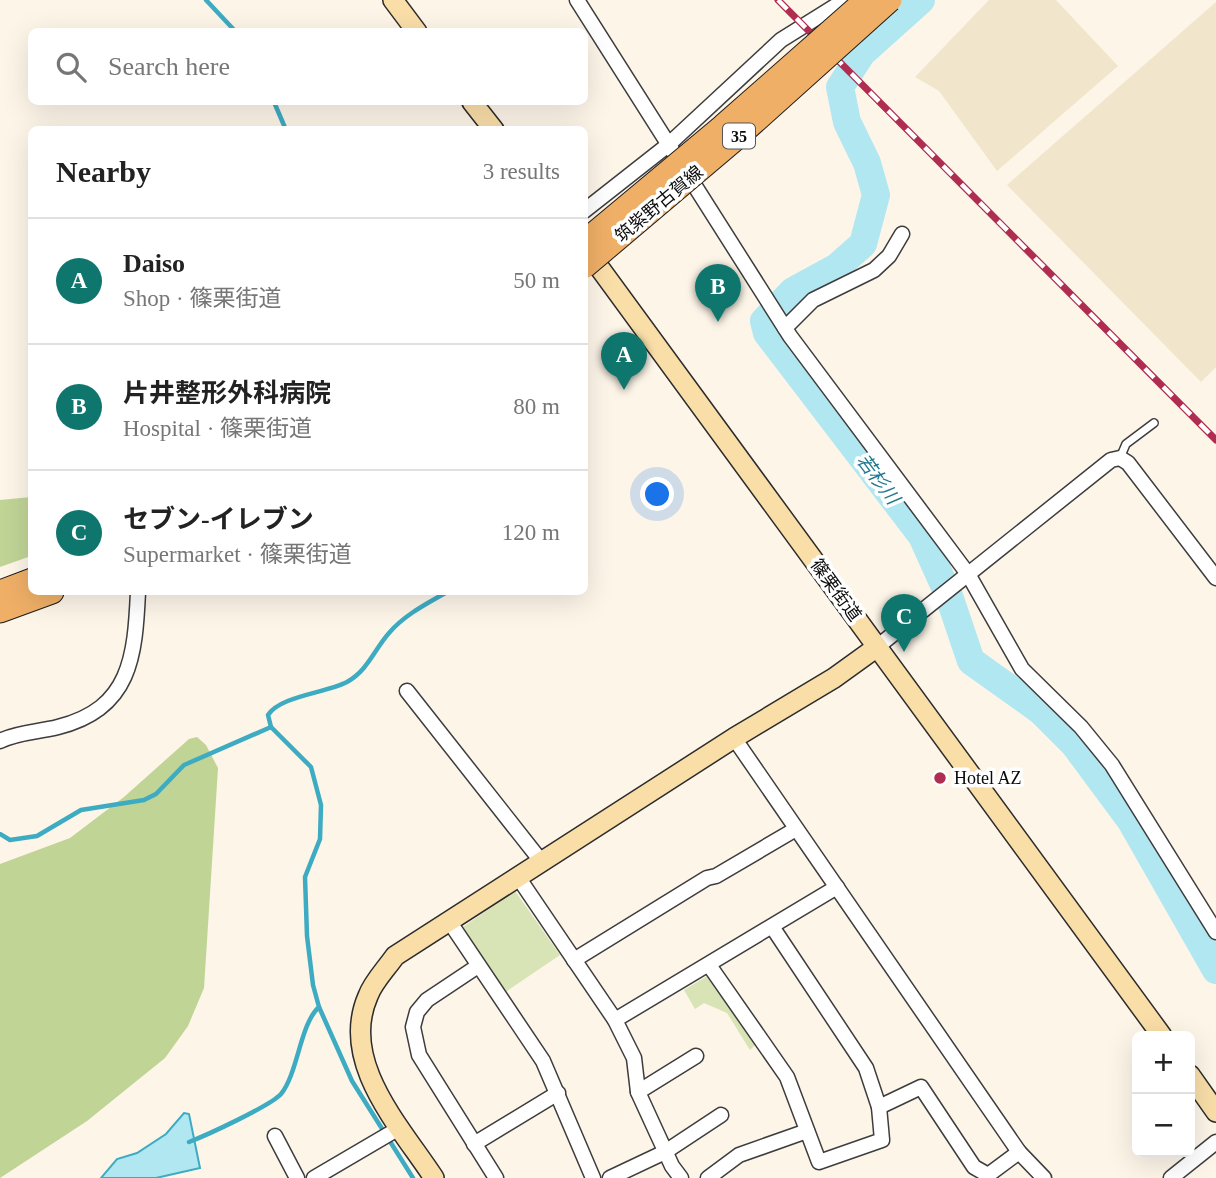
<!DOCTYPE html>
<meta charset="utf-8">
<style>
body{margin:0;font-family:"Times New Roman","Noto Sans JP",serif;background:#f2f2f2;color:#222}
.controls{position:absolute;right:21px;bottom:21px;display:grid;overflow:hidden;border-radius:10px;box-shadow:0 7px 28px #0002}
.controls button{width:63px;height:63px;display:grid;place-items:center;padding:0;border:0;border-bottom:2px solid #e0e0e0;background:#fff;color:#222;font:35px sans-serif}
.you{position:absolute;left:658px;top:495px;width:24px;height:24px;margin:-18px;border:5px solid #fff;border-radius:50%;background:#1a73e8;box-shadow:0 0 0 10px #1a73e833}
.badge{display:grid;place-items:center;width:46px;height:46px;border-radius:50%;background:#0f766e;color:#fff;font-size:23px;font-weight:700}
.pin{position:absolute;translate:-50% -58px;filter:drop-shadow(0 2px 4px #0008)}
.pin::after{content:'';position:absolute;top:37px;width:24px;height:21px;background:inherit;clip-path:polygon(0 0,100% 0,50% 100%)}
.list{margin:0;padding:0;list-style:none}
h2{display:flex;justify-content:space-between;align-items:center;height:91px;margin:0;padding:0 28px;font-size:30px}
h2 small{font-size:23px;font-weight:400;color:#767676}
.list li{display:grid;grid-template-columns:46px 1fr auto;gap:21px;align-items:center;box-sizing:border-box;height:126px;padding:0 28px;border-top:2px solid #e0e0e0}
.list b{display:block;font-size:26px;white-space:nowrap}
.list p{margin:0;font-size:23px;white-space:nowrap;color:#767676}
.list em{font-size:23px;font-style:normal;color:#767676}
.icon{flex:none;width:38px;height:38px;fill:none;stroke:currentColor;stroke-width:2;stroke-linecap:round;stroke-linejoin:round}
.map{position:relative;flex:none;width:1216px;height:1178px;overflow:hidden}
.search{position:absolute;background:#fff;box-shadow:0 7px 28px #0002;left:28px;top:28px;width:560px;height:77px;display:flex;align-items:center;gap:18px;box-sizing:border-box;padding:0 24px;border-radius:10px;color:#767676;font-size:26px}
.panel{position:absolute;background:#fff;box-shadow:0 7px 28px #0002;left:28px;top:126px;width:560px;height:469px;border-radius:10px}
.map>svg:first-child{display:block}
.farmland{fill:#f1e5cb}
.green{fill:#d8e4b6}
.forest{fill:#c0d496}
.water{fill:#b1e7f1;stroke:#3dabc2;stroke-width:2}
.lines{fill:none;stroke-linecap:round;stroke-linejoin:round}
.stream{stroke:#3dabc2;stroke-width:4.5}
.river{stroke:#b1e7f1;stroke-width:28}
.lane-casing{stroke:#3d3d3d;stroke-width:10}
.street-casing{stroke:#3d3d3d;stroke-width:17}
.secondary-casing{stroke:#2c2c2c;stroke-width:22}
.primary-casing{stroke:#1b1b1b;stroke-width:25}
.lane{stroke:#fff;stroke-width:7}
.street{stroke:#fff;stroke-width:14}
.secondary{stroke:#f9dea8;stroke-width:19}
.primary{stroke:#efaf67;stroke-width:23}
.rail-casing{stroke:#af2d50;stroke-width:7}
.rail{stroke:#fff;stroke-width:4.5;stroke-dasharray:13;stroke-linecap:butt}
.primary-bridge-casing{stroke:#1b1b1b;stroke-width:25;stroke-linecap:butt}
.primary-bridge{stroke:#efaf67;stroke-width:23}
.poi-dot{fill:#af2d50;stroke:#fff;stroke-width:2.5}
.labels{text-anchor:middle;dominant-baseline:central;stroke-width:7;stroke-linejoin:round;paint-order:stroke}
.shield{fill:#fff;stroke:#545454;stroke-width:2}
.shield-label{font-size:16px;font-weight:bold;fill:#0a0a0a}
.street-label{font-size:18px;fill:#0a0a0a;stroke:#fff}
.poi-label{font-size:18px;fill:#0a0a0a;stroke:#fff;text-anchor:start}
.water-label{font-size:19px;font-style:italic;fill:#1e7891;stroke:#fff}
</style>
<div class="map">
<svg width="1216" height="1178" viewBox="0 0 1216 1178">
<rect width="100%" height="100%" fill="#fdf5e8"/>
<!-- farmland -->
<g class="farmland">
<path d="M989,0H1056L1118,66L997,171L939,91L915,77Z"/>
<path d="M1216,2V367L1201,382L1007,185Z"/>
</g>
<!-- green -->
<g class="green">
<path d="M515,891L560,955L504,993L460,929Z"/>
<path d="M709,975L758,1042L750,1050L727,1013L704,1003L695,1009L684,990Z"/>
</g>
<!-- forest -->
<g class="forest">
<path d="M31,497V556L0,567V500Z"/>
<path d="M197,737L206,745L218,768L204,988L188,1026L165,1058L87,1121L0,1178V864L70,838L124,797L189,739Z"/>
</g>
<!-- water -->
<path class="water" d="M184,1113L189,1114L200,1168L156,1178H101L117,1159L137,1153L166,1134Z"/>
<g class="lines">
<!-- stream -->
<g class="stream">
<path d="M206,0L236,32"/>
<path d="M274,102L286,130"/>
<path d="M0,834L10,840L37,836L81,810L144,800L156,794L184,765L271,727"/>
<path d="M319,1007L352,1081L413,1178"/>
<path d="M189,1142C207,1135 270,1106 281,1094C298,1073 300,1024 319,1007L313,985L307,936L305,877L320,839L321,805L311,767L271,727L268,715C280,696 326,693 347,682C368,670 374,650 389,633C404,615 428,603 447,592"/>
</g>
<!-- river -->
<path class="river" d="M921,0L862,53L840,87L847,122L867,163L876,195L863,244L837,267L793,291L764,321L767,333L922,536L949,596L971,661L1041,711L1074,744L1131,821L1216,970"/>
<defs>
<path id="lane" d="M1120,458L1126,444L1154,423"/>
<g id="street">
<path d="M577,0L790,336L968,574L1022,669L1081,727L1112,765L1216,932"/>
<path d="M584,211L668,145L781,40L845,0"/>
<path d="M785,328L813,300L874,270L889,256L902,234"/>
<path d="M877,647L1111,460L1120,458L1128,463L1216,578"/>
<path d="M407,691L541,861"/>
<path d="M734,738L1019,1152L1044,1178"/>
<path d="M0,741C18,732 39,732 58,727C131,709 135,656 138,592"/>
<path d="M518,877L615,1020L634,1058L638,1092L672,1166L681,1178"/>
<path d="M449,921L543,1061L593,1178"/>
<path d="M574,960L707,878L716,876L796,829"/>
<path d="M709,965L787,1077L819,1162L882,1140L879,1107L866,1068L773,928"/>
<path d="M478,966L427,1000L417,1012L413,1027L419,1055L496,1178"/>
<path d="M615,1020L837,887"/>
<path d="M638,1092L696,1056"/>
<path d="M879,1107L921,1087L974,1167L988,1175L1019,1152"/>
<path d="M275,1136L297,1178"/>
<path d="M474,1144L558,1093"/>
<path d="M314,1178L401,1127"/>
<path d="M610,1178L665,1152L721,1115"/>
<path d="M708,1178L739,1155L807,1131"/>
<path d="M1171,1178L1216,1142"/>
</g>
<g id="secondary">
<path d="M393,0L417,32"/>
<path d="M472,102L494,130"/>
<path d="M585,248L1162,1036"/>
<path d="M1190,1075L1216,1112"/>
<path d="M434,1178C400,1126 339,1062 368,996C373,982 386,969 395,956L734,738L834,678L877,647"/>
</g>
<g id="primary">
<path d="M0,592L32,580"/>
<path d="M0,611L52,592"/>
</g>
</defs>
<!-- lane casing -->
<use href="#lane" class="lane-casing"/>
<!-- street casing -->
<use href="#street" class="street-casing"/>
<!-- secondary casing -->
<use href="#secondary" class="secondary-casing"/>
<!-- primary casing -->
<use href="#primary" class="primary-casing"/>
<!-- lane -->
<use href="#lane" class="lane"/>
<!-- street -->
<use href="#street" class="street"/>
<!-- secondary -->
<use href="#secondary" class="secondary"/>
<!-- primary -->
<use href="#primary" class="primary"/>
<defs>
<path id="rail" d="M778,0L1216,440"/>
</defs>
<!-- rail casing -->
<use href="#rail" class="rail-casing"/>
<!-- rail -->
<use href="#rail" class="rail"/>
<defs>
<g id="primary-bridge">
<path d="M584,242L723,126L866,0"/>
<path d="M584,267L733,141L890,0"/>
</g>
</defs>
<!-- primary-bridge casing -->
<use href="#primary-bridge" class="primary-bridge-casing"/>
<!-- primary-bridge -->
<use href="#primary-bridge" class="primary-bridge"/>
</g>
<!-- markers -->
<circle class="poi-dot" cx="940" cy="778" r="7"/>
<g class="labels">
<!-- shield labels -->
<rect class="shield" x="723" y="123.5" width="32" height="25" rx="5"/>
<g class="shield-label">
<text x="739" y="136">35</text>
</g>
<!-- street labels -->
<g class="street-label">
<text transform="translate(659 204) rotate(-40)">筑紫野古賀線</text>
<text transform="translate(836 590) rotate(54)">篠栗街道</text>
</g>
<!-- poi labels -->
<g class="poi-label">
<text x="954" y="778">Hotel AZ</text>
</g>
<!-- water labels -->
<g class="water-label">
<text transform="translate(878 479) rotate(53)">若杉川</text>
</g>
</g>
</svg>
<div class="controls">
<button>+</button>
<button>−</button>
</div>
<div class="you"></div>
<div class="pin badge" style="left:624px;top:390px">A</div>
<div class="pin badge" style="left:718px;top:322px">B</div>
<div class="pin badge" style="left:904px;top:652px">C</div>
<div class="search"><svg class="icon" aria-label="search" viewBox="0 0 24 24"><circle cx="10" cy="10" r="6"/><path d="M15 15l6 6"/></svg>Search here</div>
<section class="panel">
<h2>Nearby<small>3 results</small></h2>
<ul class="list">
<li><span class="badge">A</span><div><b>Daiso</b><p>Shop · 篠栗街道</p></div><em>50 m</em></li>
<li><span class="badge">B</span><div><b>片井整形外科病院</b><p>Hospital · 篠栗街道</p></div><em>80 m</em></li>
<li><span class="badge">C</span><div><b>セブン-イレブン</b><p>Supermarket · 篠栗街道</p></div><em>120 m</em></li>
</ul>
</section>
</div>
